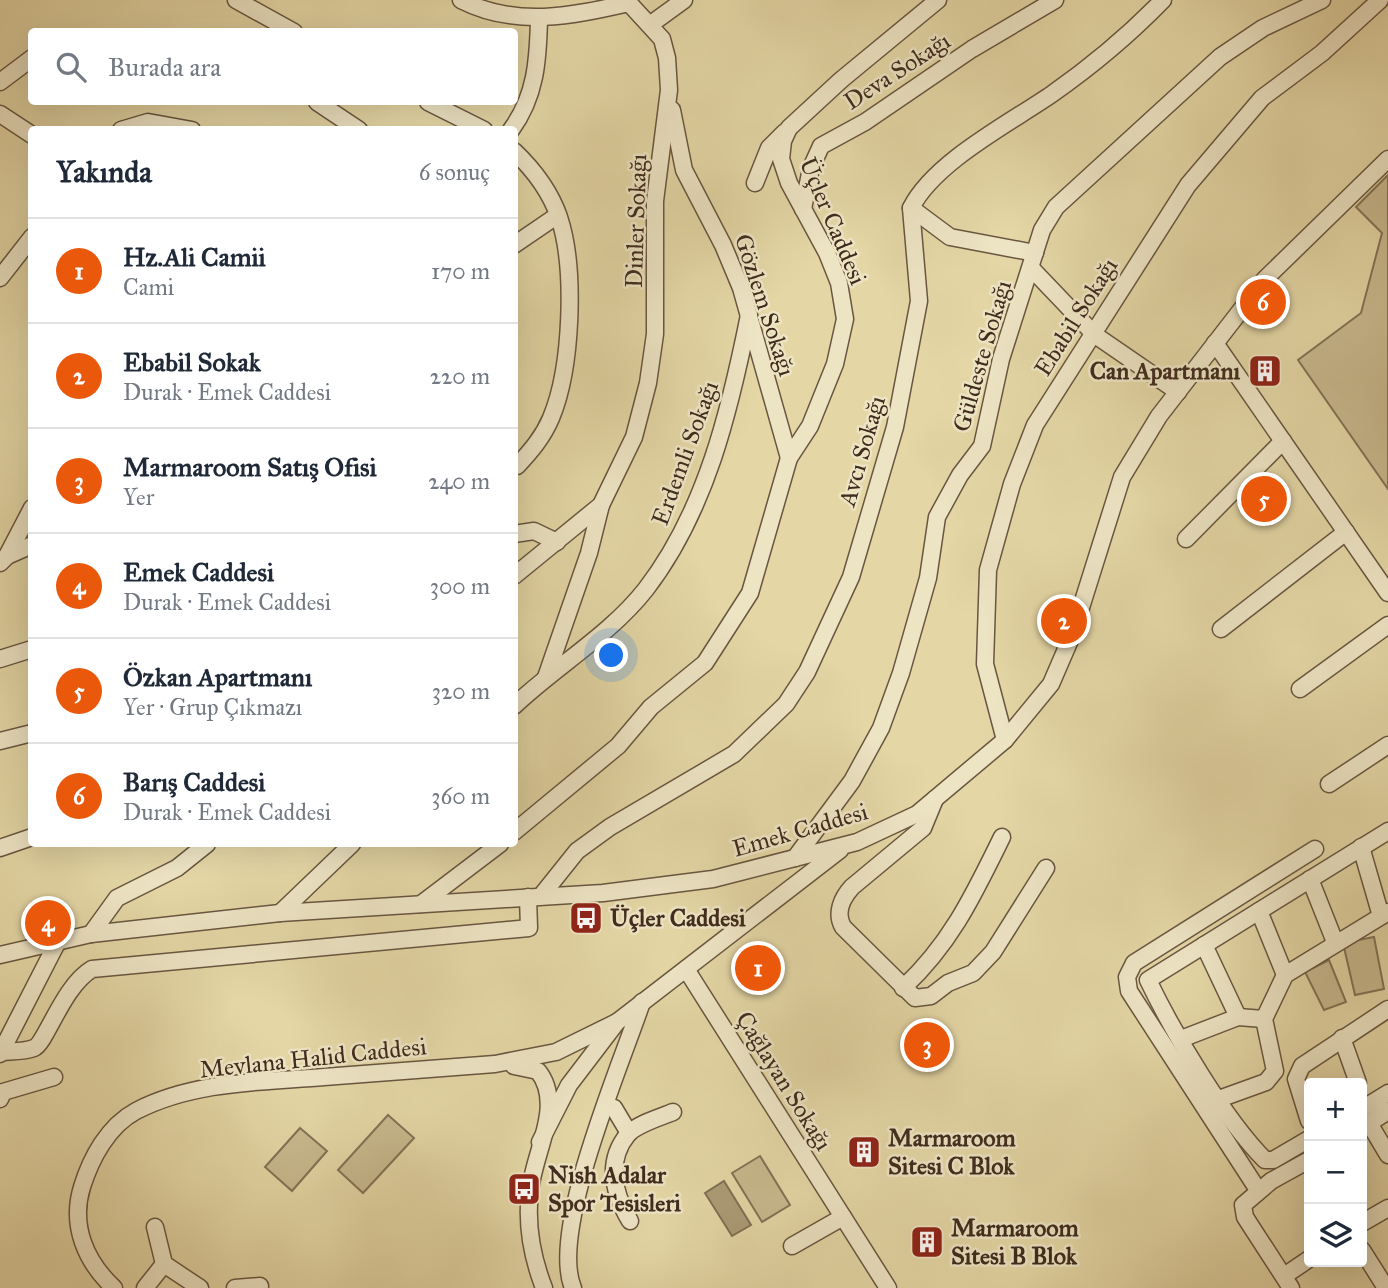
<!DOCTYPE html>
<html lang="tr">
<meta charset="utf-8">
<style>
body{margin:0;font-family:"IM FELL Great Primer",serif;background:#f6f6f7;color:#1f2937}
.controls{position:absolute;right:21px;bottom:21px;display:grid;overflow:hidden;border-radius:7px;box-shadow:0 7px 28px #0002}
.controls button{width:63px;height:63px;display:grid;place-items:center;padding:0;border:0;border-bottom:2px solid #e0e1e3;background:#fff;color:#1f2937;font:35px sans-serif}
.you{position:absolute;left:612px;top:656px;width:24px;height:24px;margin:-18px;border:5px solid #fff;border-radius:50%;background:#1a73e8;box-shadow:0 0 0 10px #1a73e833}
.badge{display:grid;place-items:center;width:46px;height:46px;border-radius:50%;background:#ea580c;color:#fff;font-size:23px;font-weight:700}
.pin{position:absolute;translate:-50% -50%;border:4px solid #fff;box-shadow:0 2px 7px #0006}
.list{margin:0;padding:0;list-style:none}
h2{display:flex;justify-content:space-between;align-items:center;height:91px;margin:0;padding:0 28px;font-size:30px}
h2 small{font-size:23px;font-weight:400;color:#747a83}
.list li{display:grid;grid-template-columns:46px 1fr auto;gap:21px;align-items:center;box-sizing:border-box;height:105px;padding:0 28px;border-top:2px solid #e0e1e3}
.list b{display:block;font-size:26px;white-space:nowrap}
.list p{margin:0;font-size:23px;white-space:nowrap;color:#747a83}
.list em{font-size:23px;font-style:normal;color:#747a83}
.icon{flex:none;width:38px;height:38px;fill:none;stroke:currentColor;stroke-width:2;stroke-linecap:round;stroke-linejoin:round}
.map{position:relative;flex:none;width:1388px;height:1288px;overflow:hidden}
.search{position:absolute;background:#fff;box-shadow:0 7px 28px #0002;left:28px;top:28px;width:490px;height:77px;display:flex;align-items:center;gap:18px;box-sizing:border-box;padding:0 24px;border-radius:7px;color:#747a83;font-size:26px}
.panel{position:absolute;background:#fff;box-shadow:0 7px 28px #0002;left:28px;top:126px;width:490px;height:721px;border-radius:7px}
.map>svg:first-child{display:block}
.green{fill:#c8b98e;stroke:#847256;stroke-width:2}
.water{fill:#ac9c77;stroke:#816f53;stroke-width:2}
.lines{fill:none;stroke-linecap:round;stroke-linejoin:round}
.minor-casing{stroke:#695640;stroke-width:19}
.minor{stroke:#ede4c4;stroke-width:16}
.labels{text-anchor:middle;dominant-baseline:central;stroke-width:5;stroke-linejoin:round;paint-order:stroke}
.street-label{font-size:24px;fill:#402c1e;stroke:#ede4c4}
.poi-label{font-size:24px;font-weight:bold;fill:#402c1e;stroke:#ede4c4;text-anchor:start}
</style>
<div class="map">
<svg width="1388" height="1288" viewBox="0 0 1388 1288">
<rect width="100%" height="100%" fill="#e4d6a5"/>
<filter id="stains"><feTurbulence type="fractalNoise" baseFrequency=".00286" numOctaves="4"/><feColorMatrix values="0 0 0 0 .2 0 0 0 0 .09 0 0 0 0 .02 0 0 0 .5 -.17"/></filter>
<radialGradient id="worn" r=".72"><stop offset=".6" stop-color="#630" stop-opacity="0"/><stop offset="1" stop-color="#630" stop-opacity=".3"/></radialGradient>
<!-- green -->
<g class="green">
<path d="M1388,175V489L1298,360L1361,313L1382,233L1356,207Z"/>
<path d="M1374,937L1384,989L1355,995L1343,943Z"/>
<path d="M1329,960L1346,1002L1324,1010L1305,972Z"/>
<path d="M388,1115L414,1138L363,1193L338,1170Z"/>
<path d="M300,1128L327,1151L292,1191L265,1167Z"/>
<path d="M760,1156L790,1205L762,1222L732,1173Z"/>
</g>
<!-- water -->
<path class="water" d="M724,1181L751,1225L732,1236L705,1193Z"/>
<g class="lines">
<defs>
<g id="minor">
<path d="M236,0L294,32"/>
<path d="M461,0C516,28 572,16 629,3L662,39L667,58L669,90L655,201V334L648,383L634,437L601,505L514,576"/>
<path d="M651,24L684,0"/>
<path d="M0,82L32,58"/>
<path d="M317,102L359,130"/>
<path d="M428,102L484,130"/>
<path d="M672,110L684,170L723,245L741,288L789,458"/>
<path d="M0,114L32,135"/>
<path d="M121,130L148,122L192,130"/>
<path d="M511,130C536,96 538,60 539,19"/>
<path d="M514,151C534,170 550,191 559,217C576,268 572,368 551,418C543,437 531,451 517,466"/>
<path d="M755,183L769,148L785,132"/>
<path d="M911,208L950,237L1035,253"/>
<path d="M803,209L811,168L821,146L865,122L972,49L1055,0"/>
<path d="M514,245L558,215"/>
<path d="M1031,268L1095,335L1178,392"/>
<path d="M0,278L32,237"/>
<path d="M1215,343L1388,593"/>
<path d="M514,534L534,531L557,542"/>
<path d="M1186,539L1283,441"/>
<path d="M7,556L32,545"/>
<path d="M0,563L7,556L32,508"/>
<path d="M1221,629L1346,532"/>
<path d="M0,659L32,649"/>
<path d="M546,677L589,553L601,505"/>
<path d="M1300,689L1388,625"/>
<path d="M514,706C556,666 610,635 646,589C706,511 730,410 749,315"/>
<path d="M1005,740L985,664L988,570L1012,484L1035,425L1188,185L1262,98L1322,53L1380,0"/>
<path d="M0,741L32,733"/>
<path d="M1329,784L1388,745"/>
<path d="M935,799L923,828L852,887C842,898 835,913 843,927L915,998L931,996L948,983L973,973L993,952L1046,868"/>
<path d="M514,832L618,746L651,707L705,663L750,593L789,458L810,426L835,364L845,319L839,283L827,253L789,183L781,159L783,141L789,128L841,80L938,0"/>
<path d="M1361,847L1381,916"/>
<path d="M0,848L32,837"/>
<path d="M795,858L852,781L881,728L901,673L928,578L937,517L960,475L982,446L1001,359L1042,230L1056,207L1220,57L1263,28L1322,0"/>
<path d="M1310,879L1335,942"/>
<path d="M541,896L577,851L610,827L734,754L786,704L807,672L851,577L895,427L919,301L911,208C934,162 1010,123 1052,94C1092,66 1129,35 1163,0"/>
<path d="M421,904L500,844"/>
<path d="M1259,911L1285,975"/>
<path d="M280,913L352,844"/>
<path d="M91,934L117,898L177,868L207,844"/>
<path d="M1204,945L1238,1017"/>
<path d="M0,955L91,934L280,913L603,893L713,879L857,842L917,814L1005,740L1051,684L1073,633L1122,477L1159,416L1265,279L1388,159"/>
<path d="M686,969L888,1288"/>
<path d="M903,988C951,943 973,896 1002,837"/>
<path d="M1342,1038L1358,1083"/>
<path d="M1181,1039L1238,1017L1264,1019"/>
<path d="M1,1052C11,1051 24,1052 34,1048C46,1043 63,986 92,969L529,928L528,897"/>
<path d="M0,1054L59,939"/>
<path d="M514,1066L538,1071C565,1105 533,1153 530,1192C526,1225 532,1257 544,1288"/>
<path d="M0,1099L3,1092L54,1077"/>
<path d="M1219,1099L1266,1082L1275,1071L1264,1019L1285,975L1388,912"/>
<path d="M607,1106L614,1108L629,1133"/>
<path d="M1362,1109L1388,1093"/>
<path d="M1309,1121L1296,1079L1302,1066L1388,1009"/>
<path d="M1369,1123L1388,1155"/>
<path d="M1362,1128L1388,1111"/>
<path d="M1309,1139L1273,1160H1265C1224,1119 1173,1032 1148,980L1388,831"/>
<path d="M540,1142L569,1085L617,1022L840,850"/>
<path d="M1258,1190L1129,991L1127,977L1134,963L1315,849"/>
<path d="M630,1221C614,1194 605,1162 628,1134C637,1124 661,1117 673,1112"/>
<path d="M1362,1223L1388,1208"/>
<path d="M155,1227L164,1264L200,1288"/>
<path d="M792,1246L843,1217"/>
<path d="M1362,1250L1386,1288"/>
<path d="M1284,1276L1309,1259"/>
<path d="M114,1288C86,1262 70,1226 82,1187C91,1158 108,1126 136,1111C194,1081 262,1082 324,1077C381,1073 438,1068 495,1064L556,1052L617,1022"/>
<path d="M145,1288L164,1264"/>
<path d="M235,1288L260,1286"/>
<path d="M573,1288C549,1231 621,1065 642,1002"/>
<path d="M1291,1288L1245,1217L1243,1205L1271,1181L1309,1160"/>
</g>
</defs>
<!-- minor casing -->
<use href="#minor" class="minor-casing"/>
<!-- minor -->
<use href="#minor" class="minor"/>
</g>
<!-- icons -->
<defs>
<symbol id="building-square" viewBox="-11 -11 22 22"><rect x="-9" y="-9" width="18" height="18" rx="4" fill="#8f2418" stroke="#ede4c4"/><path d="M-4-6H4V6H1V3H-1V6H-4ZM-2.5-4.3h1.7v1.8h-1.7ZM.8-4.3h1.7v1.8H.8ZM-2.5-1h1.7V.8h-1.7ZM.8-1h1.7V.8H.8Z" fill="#fff"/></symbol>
<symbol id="bus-square" viewBox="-11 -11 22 22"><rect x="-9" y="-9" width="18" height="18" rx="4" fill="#8f2418" stroke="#ede4c4"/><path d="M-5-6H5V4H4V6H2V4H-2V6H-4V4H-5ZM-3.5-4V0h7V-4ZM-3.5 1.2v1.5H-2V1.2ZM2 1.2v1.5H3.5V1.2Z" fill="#fff"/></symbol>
</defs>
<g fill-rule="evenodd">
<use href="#building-square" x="1246" y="352" width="38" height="38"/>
<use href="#bus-square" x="567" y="899" width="38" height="38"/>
<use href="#building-square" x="845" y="1133" width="38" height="38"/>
<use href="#bus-square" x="505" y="1170" width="38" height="38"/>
<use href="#building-square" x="908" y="1223" width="38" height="38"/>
</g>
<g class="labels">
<!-- street labels -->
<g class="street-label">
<text transform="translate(897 71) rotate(-33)">Deva Sokağı</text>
<text transform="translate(636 221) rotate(-88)">Dinler Sokağı</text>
<text transform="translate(833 221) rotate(67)">Üçler Caddesi</text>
<text transform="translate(765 305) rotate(72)">Gözlem Sokağı</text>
<text transform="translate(1076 317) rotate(-58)">Ebabil Sokağı</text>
<text transform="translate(982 356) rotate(-74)">Güldeste Sokağı</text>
<text transform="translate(862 451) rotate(-74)">Avcı Sokağı</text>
<text transform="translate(685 453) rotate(-70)">Erdemli Sokağı</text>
<text transform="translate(800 830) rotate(-16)">Emek Caddesi</text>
<text transform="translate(313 1058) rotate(-6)">Mevlana Halid Caddesi</text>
<text transform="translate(784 1081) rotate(58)">Çağlayan Sokağı</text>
</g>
<!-- poi labels -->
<g class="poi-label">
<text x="1240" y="371" text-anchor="end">Can Apartmanı</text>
<text x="610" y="918">Üçler Caddesi</text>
<text x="888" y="1138">Marmaroom<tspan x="888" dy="28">Sitesi C Blok</tspan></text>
<text x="548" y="1175">Nish Adalar<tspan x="548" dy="28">Spor Tesisleri</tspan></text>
<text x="951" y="1228">Marmaroom<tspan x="951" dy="28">Sitesi B Blok</tspan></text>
</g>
</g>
<rect width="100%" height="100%" filter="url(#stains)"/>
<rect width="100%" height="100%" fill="url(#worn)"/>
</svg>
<div class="controls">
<button>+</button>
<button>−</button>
<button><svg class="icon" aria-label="layers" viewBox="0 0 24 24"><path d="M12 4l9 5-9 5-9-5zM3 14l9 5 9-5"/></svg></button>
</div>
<div class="you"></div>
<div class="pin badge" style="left:758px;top:968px">1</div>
<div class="pin badge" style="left:1064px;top:621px">2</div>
<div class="pin badge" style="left:927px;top:1045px">3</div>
<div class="pin badge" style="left:48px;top:923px">4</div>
<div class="pin badge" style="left:1264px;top:499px">5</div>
<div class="pin badge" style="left:1263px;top:302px">6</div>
<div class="search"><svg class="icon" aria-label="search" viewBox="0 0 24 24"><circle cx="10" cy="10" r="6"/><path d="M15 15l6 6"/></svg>Burada ara</div>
<section class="panel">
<h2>Yakında<small>6 sonuç</small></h2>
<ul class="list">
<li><span class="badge">1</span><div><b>Hz.Ali Camii</b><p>Cami</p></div><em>170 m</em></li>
<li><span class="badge">2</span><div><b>Ebabil Sokak</b><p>Durak · Emek Caddesi</p></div><em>220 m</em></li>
<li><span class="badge">3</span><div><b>Marmaroom Satış Ofisi</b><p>Yer</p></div><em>240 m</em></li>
<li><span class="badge">4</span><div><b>Emek Caddesi</b><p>Durak · Emek Caddesi</p></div><em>300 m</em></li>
<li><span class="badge">5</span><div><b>Özkan Apartmanı</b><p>Yer · Grup Çıkmazı</p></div><em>320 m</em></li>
<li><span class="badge">6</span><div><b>Barış Caddesi</b><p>Durak · Emek Caddesi</p></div><em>360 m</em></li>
</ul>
</section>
</div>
